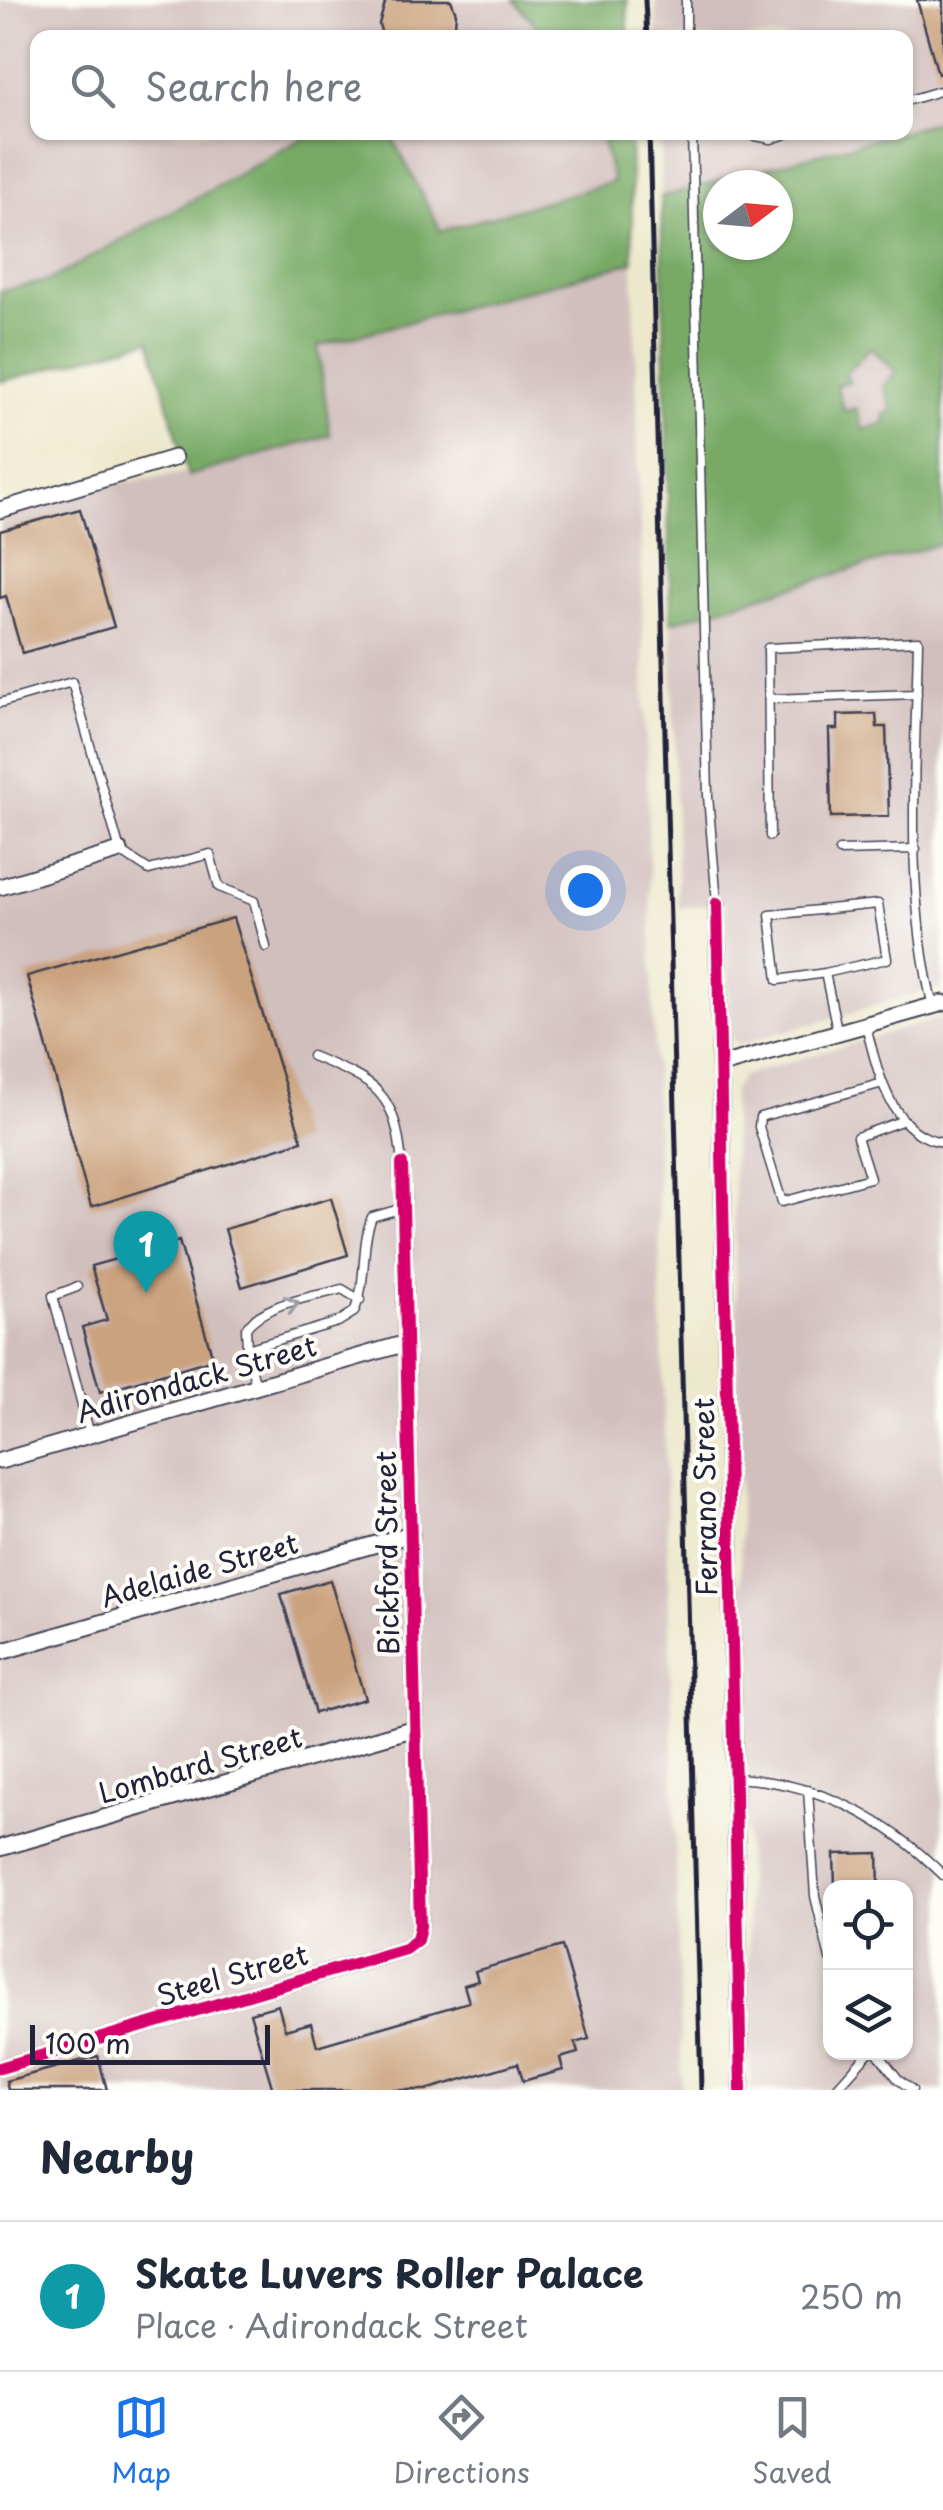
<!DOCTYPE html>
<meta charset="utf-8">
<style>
body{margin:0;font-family:"Playpen Sans",sans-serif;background:#f2f2f3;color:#1f2937}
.controls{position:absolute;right:30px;bottom:30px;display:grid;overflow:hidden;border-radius:20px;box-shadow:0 2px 8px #0004}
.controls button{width:90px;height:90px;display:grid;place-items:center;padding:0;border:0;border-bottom:2px solid #e0e1e3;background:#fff;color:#1f2937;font:50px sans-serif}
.compass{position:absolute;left:703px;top:170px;width:90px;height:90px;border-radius:50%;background:#fff;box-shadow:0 2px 8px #0004;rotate:74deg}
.scale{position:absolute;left:30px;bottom:25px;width:240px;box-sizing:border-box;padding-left:10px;border:5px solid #22223b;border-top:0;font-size:28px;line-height:35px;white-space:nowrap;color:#22223b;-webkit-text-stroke:8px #fdfcf7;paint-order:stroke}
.you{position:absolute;left:585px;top:890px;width:35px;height:35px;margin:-25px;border:8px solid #fff;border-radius:50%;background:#1a73e8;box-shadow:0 0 0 15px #1a73e833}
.badge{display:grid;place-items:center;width:65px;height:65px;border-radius:50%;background:#1a73e8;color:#fff;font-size:32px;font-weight:700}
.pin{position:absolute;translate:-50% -82px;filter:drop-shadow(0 2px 5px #0008)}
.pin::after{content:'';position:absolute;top:52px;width:35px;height:30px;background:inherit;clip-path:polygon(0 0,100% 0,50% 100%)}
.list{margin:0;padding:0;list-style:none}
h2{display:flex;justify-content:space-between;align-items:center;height:130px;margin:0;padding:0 40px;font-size:42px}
h2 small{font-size:32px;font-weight:400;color:#747a83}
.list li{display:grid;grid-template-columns:65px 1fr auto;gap:30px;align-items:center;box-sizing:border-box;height:150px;padding:0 40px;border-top:2px solid #e0e1e3}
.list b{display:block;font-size:38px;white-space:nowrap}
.list p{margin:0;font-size:32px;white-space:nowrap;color:#747a83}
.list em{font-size:32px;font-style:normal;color:#747a83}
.icon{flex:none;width:55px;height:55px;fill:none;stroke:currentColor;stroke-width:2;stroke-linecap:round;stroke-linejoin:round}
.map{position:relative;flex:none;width:943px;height:2090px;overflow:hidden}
.search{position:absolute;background:#fff;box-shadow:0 2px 8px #0004;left:30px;right:30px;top:30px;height:110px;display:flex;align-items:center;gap:25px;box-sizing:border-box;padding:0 35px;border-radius:20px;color:#747a83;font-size:38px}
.sheet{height:280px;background:#fff}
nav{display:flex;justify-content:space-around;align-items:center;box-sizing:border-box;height:140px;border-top:2px solid #e0e1e3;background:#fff;font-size:28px;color:#747a83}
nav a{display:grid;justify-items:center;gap:5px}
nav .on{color:#1a73e8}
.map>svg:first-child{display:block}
.industrial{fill:#d1bfbe;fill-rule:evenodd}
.forest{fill:#78aa66;stroke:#4d6650;stroke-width:2.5;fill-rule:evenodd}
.building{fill:#caa27e}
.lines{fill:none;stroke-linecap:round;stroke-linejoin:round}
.service-casing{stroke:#404051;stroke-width:11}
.minor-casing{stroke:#404051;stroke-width:19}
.service{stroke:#fff;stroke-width:8}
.minor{stroke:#fff;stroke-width:15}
.rail{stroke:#22223b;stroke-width:5}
.cycleway-casing{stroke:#fdfcf7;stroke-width:19}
.cycleway{stroke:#d6006c;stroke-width:12}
.oneway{stroke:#9c9ca7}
.labels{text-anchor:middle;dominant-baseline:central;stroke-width:8;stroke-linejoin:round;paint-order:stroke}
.street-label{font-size:28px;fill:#22223b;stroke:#fdfcf7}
</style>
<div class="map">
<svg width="943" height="2090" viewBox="0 0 943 2090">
<rect width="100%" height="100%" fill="#fdfcf7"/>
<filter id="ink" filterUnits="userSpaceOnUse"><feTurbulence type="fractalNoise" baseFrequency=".01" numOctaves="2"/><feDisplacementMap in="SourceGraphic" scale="20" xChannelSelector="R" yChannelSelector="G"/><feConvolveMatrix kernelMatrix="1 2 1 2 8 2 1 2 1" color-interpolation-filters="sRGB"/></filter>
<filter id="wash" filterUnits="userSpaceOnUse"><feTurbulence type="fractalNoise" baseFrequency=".0048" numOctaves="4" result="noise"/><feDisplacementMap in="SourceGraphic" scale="40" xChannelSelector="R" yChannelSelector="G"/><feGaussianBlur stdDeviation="2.25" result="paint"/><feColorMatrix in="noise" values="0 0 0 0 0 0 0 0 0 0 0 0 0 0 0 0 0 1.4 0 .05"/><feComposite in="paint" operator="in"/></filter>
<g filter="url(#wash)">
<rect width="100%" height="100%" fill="#ede8cc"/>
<!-- industrial -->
<g class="industrial">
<path d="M0,0H514L546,37L38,38V132L314,133L48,281L0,291Z"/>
<path d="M656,0H943V986L738,1045L730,1037L726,903L678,908L660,133L906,132V38L657,37ZM718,185H778V245H718Z"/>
<path d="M390,133H600L614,182L441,231Z"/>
<path d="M633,262L682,2090H0V518L111,484L187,473L188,476L330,435L318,346Z"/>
<path d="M943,1017V2090H751L732,1092L742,1076ZM830,1888H906V2052H830Z"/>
</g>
<!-- forest -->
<g class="forest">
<path d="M514,0H627L628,37H546Z"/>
<path d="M943,119V543L671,622L661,197L895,133L906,132V130ZM718,185H778V245H718ZM870,347L896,372L884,385L892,411L884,414L886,423L863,430L856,408L844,411L836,385L850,381L845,375Z"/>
<path d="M314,132L390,133L441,231L613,182L600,133H630L633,262L318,346L330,435L188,476L150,340L0,382V291L48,281Z"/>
</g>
<g id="blocks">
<!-- building -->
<g class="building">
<path d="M386,0H451L456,13L454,38H383L379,24Z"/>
<path d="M917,0H943V73L938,74Z"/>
<path d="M80,509L114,627L22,653L6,596L0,598V531Z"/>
<path d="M876,714L877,727H886L889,816L831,817L829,729H838V715Z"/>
<path d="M233,918L302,1141L91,1207L27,976Z"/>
<path d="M331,1198L348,1255L242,1287L225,1229Z"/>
<path d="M179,1241L213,1359L100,1392L82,1327L107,1320L91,1266Z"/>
<path d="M330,1580L365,1699L315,1713L281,1594Z"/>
<path d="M878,1853L879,1888H835L834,1854Z"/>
<path d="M562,1946L589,2039L575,2043L578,2053L560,2058L563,2070L523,2081L518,2063L426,2090H273L250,2013L278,2005L285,2030L311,2023L317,2046L469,2002L464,1985L478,1981L475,1971Z"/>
<path d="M98,2056L107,2090H8L6,2081Z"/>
</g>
</g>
</g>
<g filter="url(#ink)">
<use href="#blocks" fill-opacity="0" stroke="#404051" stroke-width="2.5"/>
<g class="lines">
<defs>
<g id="service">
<path d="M686,0V38"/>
<path d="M906,101L943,90"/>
<path d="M692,132L708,796L717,903"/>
<path d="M735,132L771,139L792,132"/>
<path d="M769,699L917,694"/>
<path d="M0,703L72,682L120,851L149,870L210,854L219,887L254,901L266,947"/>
<path d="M770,836L768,648L918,641C916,758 904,892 933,1006"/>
<path d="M839,851L916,849"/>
<path d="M825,973L778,980L770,915L878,904L887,959L825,973L838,1034"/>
<path d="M866,1026C877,1068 890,1135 943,1142"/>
<path d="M312,1056C377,1083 395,1090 402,1164"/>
<path d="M883,1083L760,1117L759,1127L782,1202L870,1178L857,1137L904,1120"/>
<path d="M77,1287L53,1296L90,1435"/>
<path d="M247,1349L338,1322L354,1312C368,1281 360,1247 372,1217L403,1208"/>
<path d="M256,1387L247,1349L246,1328C266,1302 311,1298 342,1289L360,1300"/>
<path d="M735,1778C818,1782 885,1817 943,1875"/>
<path d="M808,1790L815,1896L830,1959"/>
<path d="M877,2052L898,2079L912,2090"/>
<path d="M835,2090L869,2052"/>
</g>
<g id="minor">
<path d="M0,510L174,458"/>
<path d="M0,887L120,851"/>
<path d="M717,903L741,2090"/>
<path d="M721,1065L943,1003"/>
<path d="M0,1461L406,1343"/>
<path d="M0,1652L411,1534"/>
<path d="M0,1848L415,1728"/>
<path d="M0,2068L405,1949L417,1940L420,1926L402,1164"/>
</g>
</defs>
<!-- service casing -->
<use href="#service" class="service-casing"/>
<!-- minor casing -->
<use href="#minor" class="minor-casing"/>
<!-- service -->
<use href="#service" class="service"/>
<!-- minor -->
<use href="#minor" class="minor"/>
<!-- rail -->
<g class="rail">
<path d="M645,0L647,38"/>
<path d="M649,132L701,2090"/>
</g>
<defs>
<g id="cycleway">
<path d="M717,903L741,2090"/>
<path d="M0,2068L405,1949L417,1940L420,1926L402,1164"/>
</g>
</defs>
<!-- cycleway casing -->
<use href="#cycleway" class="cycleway-casing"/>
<!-- cycleway -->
<use href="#cycleway" class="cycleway"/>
</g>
<!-- one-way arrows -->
<defs><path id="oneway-chevron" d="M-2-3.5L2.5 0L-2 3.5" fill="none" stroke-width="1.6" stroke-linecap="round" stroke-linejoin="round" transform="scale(2.5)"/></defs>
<use class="oneway" href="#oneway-chevron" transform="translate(292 1304) rotate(-16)"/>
</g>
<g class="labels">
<!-- street labels -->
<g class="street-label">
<text transform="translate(196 1378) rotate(-16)">Adirondack Street</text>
<text transform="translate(704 1497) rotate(-91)">Ferrano Street</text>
<text transform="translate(386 1553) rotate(-91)">Bickford Street</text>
<text transform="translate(199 1569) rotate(-16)">Adelaide Street</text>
<text transform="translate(200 1764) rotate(-16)">Lombard Street</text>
<text transform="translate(232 1974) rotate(-16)">Steel Street</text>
</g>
</g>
</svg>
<div class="controls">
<button><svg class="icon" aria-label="locate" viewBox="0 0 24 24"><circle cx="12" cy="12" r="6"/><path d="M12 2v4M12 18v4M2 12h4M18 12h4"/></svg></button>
<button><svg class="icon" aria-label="layers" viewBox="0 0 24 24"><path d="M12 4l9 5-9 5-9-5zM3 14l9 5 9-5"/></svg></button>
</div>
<svg class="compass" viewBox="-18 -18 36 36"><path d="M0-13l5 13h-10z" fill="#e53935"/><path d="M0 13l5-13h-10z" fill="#747a83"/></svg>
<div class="scale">100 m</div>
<div class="you"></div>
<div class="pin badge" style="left:146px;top:1293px;background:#0f9aa8">1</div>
<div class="search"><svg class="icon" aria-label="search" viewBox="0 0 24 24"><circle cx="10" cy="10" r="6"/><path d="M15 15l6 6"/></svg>Search here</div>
</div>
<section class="sheet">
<h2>Nearby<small></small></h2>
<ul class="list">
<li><span class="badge" style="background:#0f9aa8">1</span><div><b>Skate Luvers Roller Palace</b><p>Place · Adirondack Street</p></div><em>250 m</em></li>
</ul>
</section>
<nav>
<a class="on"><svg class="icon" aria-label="map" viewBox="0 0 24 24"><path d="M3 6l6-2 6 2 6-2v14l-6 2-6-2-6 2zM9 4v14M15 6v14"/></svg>Map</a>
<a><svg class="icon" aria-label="directions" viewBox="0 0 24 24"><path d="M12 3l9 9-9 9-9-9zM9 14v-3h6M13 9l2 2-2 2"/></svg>Directions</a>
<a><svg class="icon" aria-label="saved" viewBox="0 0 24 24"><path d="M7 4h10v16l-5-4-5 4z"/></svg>Saved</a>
</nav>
